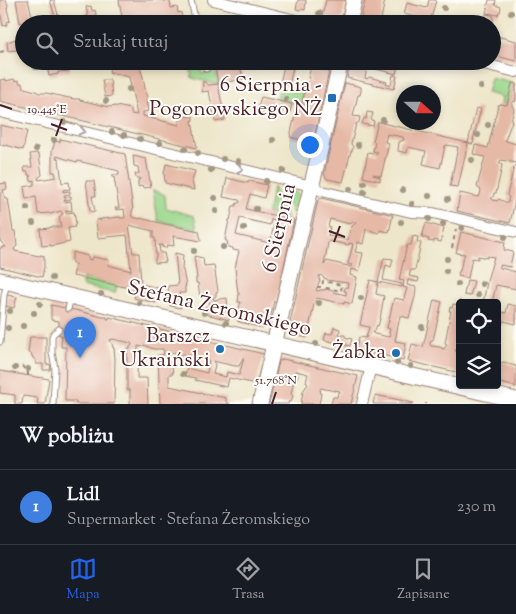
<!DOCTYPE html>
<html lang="pl">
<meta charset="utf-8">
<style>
body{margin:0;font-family:"Sorts Mill Goudy",serif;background:#242831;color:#f1f3f6}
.controls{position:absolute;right:15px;bottom:15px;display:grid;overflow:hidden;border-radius:5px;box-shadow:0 2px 8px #0003}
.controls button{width:45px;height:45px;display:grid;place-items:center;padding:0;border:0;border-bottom:1px solid #363941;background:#171b24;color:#f1f3f6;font:25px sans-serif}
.compass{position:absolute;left:396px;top:85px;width:45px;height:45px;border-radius:50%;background:#171b24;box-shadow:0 2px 8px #0003;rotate:111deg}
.you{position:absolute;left:309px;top:144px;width:18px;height:18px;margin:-12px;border:4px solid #fff;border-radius:50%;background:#1a73e8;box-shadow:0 0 0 8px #1a73e833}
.badge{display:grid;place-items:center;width:32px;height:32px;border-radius:50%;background:#2563eb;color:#fff;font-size:16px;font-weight:700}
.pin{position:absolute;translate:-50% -41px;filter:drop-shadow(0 1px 2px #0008)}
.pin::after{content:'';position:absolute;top:26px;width:18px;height:15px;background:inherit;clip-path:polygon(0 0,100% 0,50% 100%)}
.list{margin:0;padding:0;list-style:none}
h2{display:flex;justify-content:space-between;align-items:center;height:65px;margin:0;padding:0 20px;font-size:21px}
h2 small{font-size:16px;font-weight:400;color:#9ea1a6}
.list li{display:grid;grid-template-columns:32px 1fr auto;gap:15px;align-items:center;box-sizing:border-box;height:75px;padding:0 20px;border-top:1px solid #363941}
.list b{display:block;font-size:19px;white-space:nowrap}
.list p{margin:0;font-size:16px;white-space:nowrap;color:#9ea1a6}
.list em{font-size:16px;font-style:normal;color:#9ea1a6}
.icon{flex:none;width:28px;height:28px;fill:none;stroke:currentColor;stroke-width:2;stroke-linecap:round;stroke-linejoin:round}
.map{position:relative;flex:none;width:516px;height:404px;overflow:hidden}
.search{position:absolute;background:#171b24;box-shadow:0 2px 8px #0003;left:15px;right:15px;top:15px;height:55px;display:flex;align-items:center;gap:12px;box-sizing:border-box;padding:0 18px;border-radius:28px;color:#9ea1a6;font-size:19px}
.sheet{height:140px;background:#171b24}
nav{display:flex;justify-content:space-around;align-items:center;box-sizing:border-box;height:70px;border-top:1px solid #363941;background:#171b24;font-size:14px;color:#9ea1a6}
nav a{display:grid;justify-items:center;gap:2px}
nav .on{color:#2563eb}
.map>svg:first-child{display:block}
.green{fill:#9bd78b;stroke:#727b5b}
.building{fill:#e6b8a6;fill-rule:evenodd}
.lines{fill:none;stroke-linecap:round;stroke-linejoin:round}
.lane-casing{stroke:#9c827a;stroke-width:7}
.street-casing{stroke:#9c827a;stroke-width:12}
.secondary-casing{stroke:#9c827a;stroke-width:17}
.path{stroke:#9c827a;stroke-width:2;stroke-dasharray:4 4;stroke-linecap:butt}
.lane{stroke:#fff;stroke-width:5}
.street{stroke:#fff;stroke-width:10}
.secondary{stroke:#fff;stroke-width:15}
.tree{fill:#a19782}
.oneway{stroke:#ae9aa0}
.ticks{fill:none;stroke:#4a1f2b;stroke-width:2}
.poi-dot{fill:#1f6fb2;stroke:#fdfcf7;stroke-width:2}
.labels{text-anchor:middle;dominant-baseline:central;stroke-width:4;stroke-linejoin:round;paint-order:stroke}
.poi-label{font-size:21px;fill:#4a1f2b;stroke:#fdfcf7;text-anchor:end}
.street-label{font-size:21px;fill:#4a1f2b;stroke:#fdfcf7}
.ticks-label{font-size:12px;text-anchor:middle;fill:#4a1f2b;stroke:#fdfcf7;stroke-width:4;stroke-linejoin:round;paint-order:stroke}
</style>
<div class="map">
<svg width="516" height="404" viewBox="0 0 516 404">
<rect width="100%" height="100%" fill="#fdfcf7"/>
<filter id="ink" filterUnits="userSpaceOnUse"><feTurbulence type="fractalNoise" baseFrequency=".02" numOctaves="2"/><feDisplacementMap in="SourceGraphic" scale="10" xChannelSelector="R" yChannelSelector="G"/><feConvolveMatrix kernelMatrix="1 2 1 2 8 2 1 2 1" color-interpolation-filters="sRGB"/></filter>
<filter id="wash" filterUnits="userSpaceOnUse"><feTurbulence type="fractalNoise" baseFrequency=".0096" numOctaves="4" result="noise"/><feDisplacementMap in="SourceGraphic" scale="20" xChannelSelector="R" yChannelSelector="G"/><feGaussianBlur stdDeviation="1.12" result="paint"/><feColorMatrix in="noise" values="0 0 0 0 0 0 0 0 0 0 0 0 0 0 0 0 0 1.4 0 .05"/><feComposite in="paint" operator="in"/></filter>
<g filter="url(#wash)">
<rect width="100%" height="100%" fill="#eee6ca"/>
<!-- green -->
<g class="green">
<path d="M213,61H214L218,84H215L192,78L190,67L200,66L202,74L214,71Z"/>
<path d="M491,78L512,83L507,105L501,104L502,97L487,93Z"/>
<path d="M280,88L303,93L301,105L277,99Z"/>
<path d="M273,187L288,219L267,214Z"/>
<path d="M281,188C287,190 297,190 300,197L296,215L293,214Z"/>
<path d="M153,190L165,195L166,208L194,216L197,229L158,221Z"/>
<path d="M83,278L117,285L115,293L82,286Z"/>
</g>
<g id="blocks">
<!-- building -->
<g class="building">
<path d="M0,0H6L8,5L7,9L10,21L7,22V25L3,26L0,10Z"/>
<path d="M16,0H28L34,24H31L30,21L20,23Z"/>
<path d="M50,0H54L60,22L88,16L86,7L91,6L92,11L95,10L98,24H52V21L56,20Z"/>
<path d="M119,0H159L170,2L171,8L177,7L178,13L181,12L183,24H131L135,22L133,15L122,18Z"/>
<path d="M298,0H306L305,10L301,9L300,10L296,9Z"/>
<path d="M326,0H346L342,18L338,20L322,16Z"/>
<path d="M365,0H385L380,24H361L360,21Z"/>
<path d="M429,0H436L431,19L441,24H424L425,19L404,14L407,3L427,8Z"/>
<path d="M489,0H496L495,5L501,7L500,12H499L498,15L486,13Z"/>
<path d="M486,14L493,15V23L488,22L487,24H484Z"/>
<path d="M492,35L516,41V61L492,55Z"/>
<path d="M19,38V42H24V49L8,51L7,42Z"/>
<path d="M46,61H68L70,71L58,72V74L49,76Z"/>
<path d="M94,61H126V64L136,62L137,65L139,64L143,77L149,111L143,112V116L179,125V119H181V117L193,116V120L192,121L197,148L0,101V80L6,79V81L14,79L15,81L19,80V83H22V85L24,88L36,91L39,93H46L74,99H80L79,100L110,107L116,106L131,109V114L137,115L129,77L109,72L110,66Z"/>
<path d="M233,61H239L243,79L218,84L225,120L215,122L209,91L202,92L203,81L209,85L218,84L215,67L234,63Z"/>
<path d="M315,61H321L319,69L329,71L313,143L290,137L297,106L303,107L304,104L302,103L307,82H309L310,78H308L311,67H313Z"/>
<path d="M378,61H399L396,74L376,69Z"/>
<path d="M350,64L367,68L365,78L367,79L369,77L387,82L386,84L391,85L393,75L397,76L394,89L347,78Z"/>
<path d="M284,66L293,68L289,85L280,83Z"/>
<path d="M102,80H110L112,96L105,97Z"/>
<path d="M345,83L361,87V91L360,95H358L353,116L360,117L359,122L356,124L351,144L353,147L352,151H351L343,182L327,179L324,174Z"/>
<path d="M512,83L516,84V101L512,102V106L514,109L511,121H512L505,140L506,141L516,144V163L501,160L500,161L499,163L502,165L500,176L496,193H494L493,197L491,198L493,200L497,201L499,199L507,203L509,202L508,200L509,197L507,195L514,167L516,165V196L510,223L457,211L460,193L478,197L480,195L481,190L477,187L485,157L473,154L475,145L488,148L498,105L501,104L507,105Z"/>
<path d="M261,97L292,104L290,112L276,108L275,115L256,111L257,108H258Z"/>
<path d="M476,108L481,109L473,140H474L473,144L468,143Z"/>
<path d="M367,112L373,113L371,120L374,121L373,126L362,124L364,118L366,119Z"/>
<path d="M378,122L468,143L458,187L450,186L458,147L446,145L445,146L440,168L423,164L426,151L408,147L407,153L398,151L399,142L404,140L403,137L387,134L385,142L389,143L381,176L373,174V175L380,177V181L363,177L368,152L377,154L378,152L373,151L375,142L373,141Z"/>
<path d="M0,125L27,131L23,150L6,145V146L0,145Z"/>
<path d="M60,139L125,154L133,210L132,211V215H131L132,217L140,219V218L156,222L199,231L201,241L173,236L174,246L167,245L166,248L162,247V245H159L160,253H164L166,262L155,263V258L156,257L155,238H153V231L129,225L133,253H139L141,284L159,288L156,303L134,298L137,285L133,284L134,289L73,276L76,264H72V257L73,252L88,256V259L91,260L93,257L109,260L108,265L131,271L127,235L98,238L96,221H97V220L100,219V221L101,220V219L120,217V218H125L124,209L116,210L115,208H119L114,177H113L112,175H119V171L78,161L77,162L66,159L57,156L56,158L59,159L62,183L69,182L70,189L63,190V192L70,191V194L64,195V197L71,196V199L64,200L65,202L71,201L72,211L66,210V213L74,212L76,224L74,225L75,227L68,228L70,242L51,246V245L42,246L40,229L50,228V227H61L59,217L63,214L61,211L50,214L49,213L38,214L36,197L26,199L24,187L34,185V180L31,181L30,175H28V172H25L24,167H32L30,154L37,153L39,154L42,175L38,178L39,180L56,177L55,172H52V151L55,141L60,142Z"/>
<path d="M133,156L146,159L151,187L145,188L141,186L138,187V180L140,179V178H136L135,174L139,173L138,167L134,166Z"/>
<path d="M166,164L195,171L192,181L194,190L165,183L164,173Z"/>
<path d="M227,178L248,183L249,181L267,185L264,198L250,194L246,209L294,220L276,302L274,301L269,324L263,328L240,322L238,319L241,310L239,308L241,302H238L239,293H238L235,268L239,251L233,250V248L228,247L227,241L225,240L229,220H230L233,206H236V204L240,202L239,200L223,197ZM240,218L270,225L271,219L275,220L270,243L236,235Z"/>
<path d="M86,181H94L96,196H92L95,212L90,211Z"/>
<path d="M6,183L7,189L3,190L5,199H8L13,231H15L17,246L14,249L15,251L39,256L41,255L44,256V267L42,277L0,267V248L6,247L0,241V184Z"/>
<path d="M321,198L393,215L389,232L380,230L379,233L366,229L363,244L358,242L355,252L363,253L359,271L351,269L350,275L357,277L352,304L344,302V304L317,298L314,304L307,338L290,334L288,331L318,200ZM330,219L350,224L355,221L356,223L353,225L352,227H351L348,240L328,236L330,227L328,226ZM329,241L349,245V243L353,244L348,264L352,265V267L327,261L324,265L328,243ZM321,275L324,278L327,279V280L348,283L347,288L345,287L344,291H346V295L333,292V291L325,289V290H321L317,291L316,290L320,280H319V276Z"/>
<path d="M426,223L444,228L441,242L434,240V242L428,241L429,239L422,237Z"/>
<path d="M461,232L505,242L504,250L513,252L510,267L500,265V268L516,272V289L496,285L492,303H483L488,277L494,257L487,256V258L478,256V259L472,258L468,278L458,276L459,271H460L462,261L465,254L456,253Z"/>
<path d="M413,236L418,237L417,242L421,243L415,270H411L409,276L419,278L418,282L408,280L407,285L416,287L415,297L409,318L400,316L395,341L406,343L403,360L356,349L359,337L366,338L369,327L360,325L370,280L378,282L376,294L384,296L380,319L378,326L377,325L375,330L373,331L374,334L380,335L388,337L390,335L389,333L390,329L387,328L394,298L404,300L405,295L407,288L403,287L404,281L399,280L407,245H411Z"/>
<path d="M175,253L183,255L182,270H183L186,286H185V293H179L181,308L170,306L168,286L178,285Z"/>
<path d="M194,256L203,258L204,266L214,265L218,291L216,292V296L213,298L214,300L227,298L229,320L206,314L205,307H210L208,295L200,297L198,283H196V278H197Z"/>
<path d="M384,258L393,259L391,267L386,265L383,280L402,284V287L378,282Z"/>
<path d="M467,280L474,281L470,296L464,295Z"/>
<path d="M7,295L17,297L14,308L5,306Z"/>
<path d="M434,300L442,302L433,340H431L430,344L431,346L440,347L441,348L444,349L447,344L445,343L451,311H449L450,307L452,308L453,304L458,305L460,300V349H456L455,351L460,353V373L408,361L412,344L423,347Z"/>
<path d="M508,304L516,306V324L503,321L501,326L497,325V311L506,313Z"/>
<path d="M51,305L79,311L102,317H107V319H109V317L264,354L256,384L229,378L227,387L195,380L196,378L185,376L187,368L207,373L209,360L183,354L182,355L169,351V364L172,365L173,374H169V386L226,398V402L230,404H160L158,355H163L164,351L163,349H153L144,345L142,347L138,346L137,378H147L148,404H130V390H127V349H130V347L132,345L131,343L113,339L110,340L112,343L113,348H114L115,359L114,404H76V401H65L66,347H61L62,335H59V321L51,320ZM243,358H244L239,375L227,372L226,377L213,374L215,365L213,361L235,366H239Z"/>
<path d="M334,327L340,329L339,335H345V337L352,339L350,346L324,340L326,333L332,334Z"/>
<path d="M30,337H46V364L51,365L50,370H43V364H36V360L33,358L31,353H28Z"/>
<path d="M283,359L358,376L351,404H331L333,397H337L338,393L340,392V391L335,390V391L321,388L320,389L321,394L319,404H301L303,391L308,384L306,382L308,374L296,371L295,374H298L296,381L294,380L291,394L293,395L291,402L289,401L288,404H269L279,361Z"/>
<path d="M497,362L501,363L504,362L508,363V364L516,366V387L497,382Z"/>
<path d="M0,371L49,379L45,404H37L38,398L23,396L22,404H15V395L0,393Z"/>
<path d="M375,395L414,403L413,404H373Z"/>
</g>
</g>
</g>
<g filter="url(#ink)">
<use href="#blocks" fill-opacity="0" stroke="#9c827a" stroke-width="1"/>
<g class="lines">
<defs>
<g id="lane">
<path d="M191,0L196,24"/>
<path d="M204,61L206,69"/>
<path d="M68,309L71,297"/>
<path d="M0,342L4,295L7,283"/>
<path d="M53,404L55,368L52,353V337L53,334L59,329"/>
</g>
<g id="street">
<path d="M213,0L312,24"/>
<path d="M472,61L516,72"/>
<path d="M0,112L312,186L322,191L355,199L411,212L433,213L516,232"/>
<path d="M362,404L371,366"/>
</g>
<g id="secondary">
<path d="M349,24L354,0"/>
<path d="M0,280L516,400"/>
<path d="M260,404L341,61"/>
</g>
</defs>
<!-- lane casing -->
<use href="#lane" class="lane-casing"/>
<!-- street casing -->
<use href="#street" class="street-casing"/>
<!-- secondary casing -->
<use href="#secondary" class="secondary-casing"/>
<!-- path -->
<g class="path">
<path d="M0,52L6,51"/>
<path d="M299,64L314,65"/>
<path d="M320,66L327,68"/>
<path d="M452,248L456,229"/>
<path d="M317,287H322L323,281L342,285L341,291L322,287"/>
<path d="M239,322L238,318L240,309"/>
<path d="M22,366L28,373V376"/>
<path d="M426,404V403"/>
</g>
<!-- lane -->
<use href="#lane" class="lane"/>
<!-- street -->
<use href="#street" class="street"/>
<!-- secondary -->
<use href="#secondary" class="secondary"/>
</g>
<!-- trees -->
<g class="tree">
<circle cx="444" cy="8" r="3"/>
<circle cx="319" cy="13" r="3"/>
<circle cx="511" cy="13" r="3"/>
<circle cx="36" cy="67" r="3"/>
<circle cx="481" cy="87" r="3"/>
<circle cx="129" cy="89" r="3"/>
<circle cx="286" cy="99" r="3"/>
<circle cx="106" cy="101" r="3"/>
<circle cx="383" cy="120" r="3"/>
<circle cx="64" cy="122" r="3"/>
<circle cx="488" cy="125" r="3"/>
<circle cx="112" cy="132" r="3"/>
<circle cx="124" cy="135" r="3"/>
<circle cx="478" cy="135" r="3"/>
<circle cx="140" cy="139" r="3"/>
<circle cx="54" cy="140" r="3"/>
<circle cx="273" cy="140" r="3"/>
<circle cx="160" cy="143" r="3"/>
<circle cx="358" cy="145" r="3"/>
<circle cx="36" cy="149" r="3"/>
<circle cx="185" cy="149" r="3"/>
<circle cx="198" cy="153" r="3"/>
<circle cx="223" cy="159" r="3"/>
<circle cx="472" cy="160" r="3"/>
<circle cx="238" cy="161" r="3"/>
<circle cx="211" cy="170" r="3"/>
<circle cx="283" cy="171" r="3"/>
<circle cx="266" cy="181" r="3"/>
<circle cx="364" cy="183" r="3"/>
<circle cx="350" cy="189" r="3"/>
<circle cx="403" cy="190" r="3"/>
<circle cx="364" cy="192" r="3"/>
<circle cx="429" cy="196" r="3"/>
<circle cx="215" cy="198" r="3"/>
<circle cx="448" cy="199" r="3"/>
<circle cx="412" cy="204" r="3"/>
<circle cx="27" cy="208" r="3"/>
<circle cx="256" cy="209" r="3"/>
<circle cx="216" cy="211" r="3"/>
<circle cx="429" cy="219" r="3"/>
<circle cx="401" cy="222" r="3"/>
<circle cx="33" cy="223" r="3"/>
<circle cx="443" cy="224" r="3"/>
<circle cx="244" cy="228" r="3"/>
<circle cx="462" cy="228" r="3"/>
<circle cx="505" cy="237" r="3"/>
<circle cx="223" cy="247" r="3"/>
<circle cx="194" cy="251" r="3"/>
<circle cx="447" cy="259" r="3"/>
<circle cx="446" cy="271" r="3"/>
<circle cx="52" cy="278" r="3"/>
<circle cx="458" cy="284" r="3"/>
<circle cx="482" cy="284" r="3"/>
<circle cx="101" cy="294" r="3"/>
<circle cx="478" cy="295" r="3"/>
<circle cx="361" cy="298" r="3"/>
<circle cx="139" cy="303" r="3"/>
<circle cx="188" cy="303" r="3"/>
<circle cx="319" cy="303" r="3"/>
<circle cx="40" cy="304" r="3"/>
<circle cx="10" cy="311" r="3"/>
<circle cx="34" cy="313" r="3"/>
<circle cx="204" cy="313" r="3"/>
<circle cx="226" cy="323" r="3"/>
<circle cx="23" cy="326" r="3"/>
<circle cx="422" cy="327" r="3"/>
<circle cx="8" cy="328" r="3"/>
<circle cx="316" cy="344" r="3"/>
<circle cx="348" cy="351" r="3"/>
<circle cx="370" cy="357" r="3"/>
<circle cx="397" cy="363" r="3"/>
<circle cx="411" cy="366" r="3"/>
<circle cx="15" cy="368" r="3"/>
<circle cx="28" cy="369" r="3"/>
<circle cx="183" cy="374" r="3"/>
</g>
<!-- one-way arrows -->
<defs><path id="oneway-chevron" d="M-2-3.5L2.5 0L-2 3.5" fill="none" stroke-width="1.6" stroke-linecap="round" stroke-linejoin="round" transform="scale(1.25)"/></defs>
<g class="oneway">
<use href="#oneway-chevron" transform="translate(82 131) rotate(13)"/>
<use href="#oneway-chevron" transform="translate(240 169) rotate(13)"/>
</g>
</g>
<!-- ticks -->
<path class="ticks" d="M0,105L12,109M51,124L67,130M56,136L62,119M329,231L345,237M334,242L340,226M272,404L276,392"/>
<!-- markers -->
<g class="poi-dot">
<rect x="327" y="93" width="10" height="10" rx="2.5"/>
<circle cx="220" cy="349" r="5"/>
<circle cx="396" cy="353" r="5"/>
</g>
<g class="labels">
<!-- poi labels -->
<g class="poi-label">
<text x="322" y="86">6 Sierpnia -<tspan x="322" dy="24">Pogonowskiego NŻ</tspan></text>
<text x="210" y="337">Barszcz<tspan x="210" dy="24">Ukraiński</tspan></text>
<text x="386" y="353">Żabka</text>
</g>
<!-- street labels -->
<g class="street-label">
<text transform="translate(280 228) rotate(-77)">6 Sierpnia</text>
<text transform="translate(219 309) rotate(13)">Stefana Żeromskiego</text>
</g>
</g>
<g class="ticks-label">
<text x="47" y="113">19.445°E</text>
<text x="276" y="384">51.768°N</text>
</g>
</svg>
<div class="controls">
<button><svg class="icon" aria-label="locate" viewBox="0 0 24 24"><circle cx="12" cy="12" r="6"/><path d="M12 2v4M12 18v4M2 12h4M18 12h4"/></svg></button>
<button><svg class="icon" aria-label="layers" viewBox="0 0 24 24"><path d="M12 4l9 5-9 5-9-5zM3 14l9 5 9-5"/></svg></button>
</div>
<svg class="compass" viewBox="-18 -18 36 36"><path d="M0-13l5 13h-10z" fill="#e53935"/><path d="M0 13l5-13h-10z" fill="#9ea1a6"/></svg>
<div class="you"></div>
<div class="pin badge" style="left:80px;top:358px;background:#3f7fe0">1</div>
<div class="search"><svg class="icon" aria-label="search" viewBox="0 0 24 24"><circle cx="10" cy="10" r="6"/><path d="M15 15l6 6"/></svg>Szukaj tutaj</div>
</div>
<section class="sheet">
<h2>W pobliżu<small></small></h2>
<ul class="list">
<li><span class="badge" style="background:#3f7fe0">1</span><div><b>Lidl</b><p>Supermarket · Stefana Żeromskiego</p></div><em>230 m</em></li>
</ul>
</section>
<nav>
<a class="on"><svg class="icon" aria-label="map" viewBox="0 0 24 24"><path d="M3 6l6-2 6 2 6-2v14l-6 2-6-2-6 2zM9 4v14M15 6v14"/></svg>Mapa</a>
<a><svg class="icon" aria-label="directions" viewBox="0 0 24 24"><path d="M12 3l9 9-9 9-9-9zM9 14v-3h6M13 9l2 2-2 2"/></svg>Trasa</a>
<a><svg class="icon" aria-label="saved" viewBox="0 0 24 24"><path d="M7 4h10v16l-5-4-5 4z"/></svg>Zapisane</a>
</nav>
